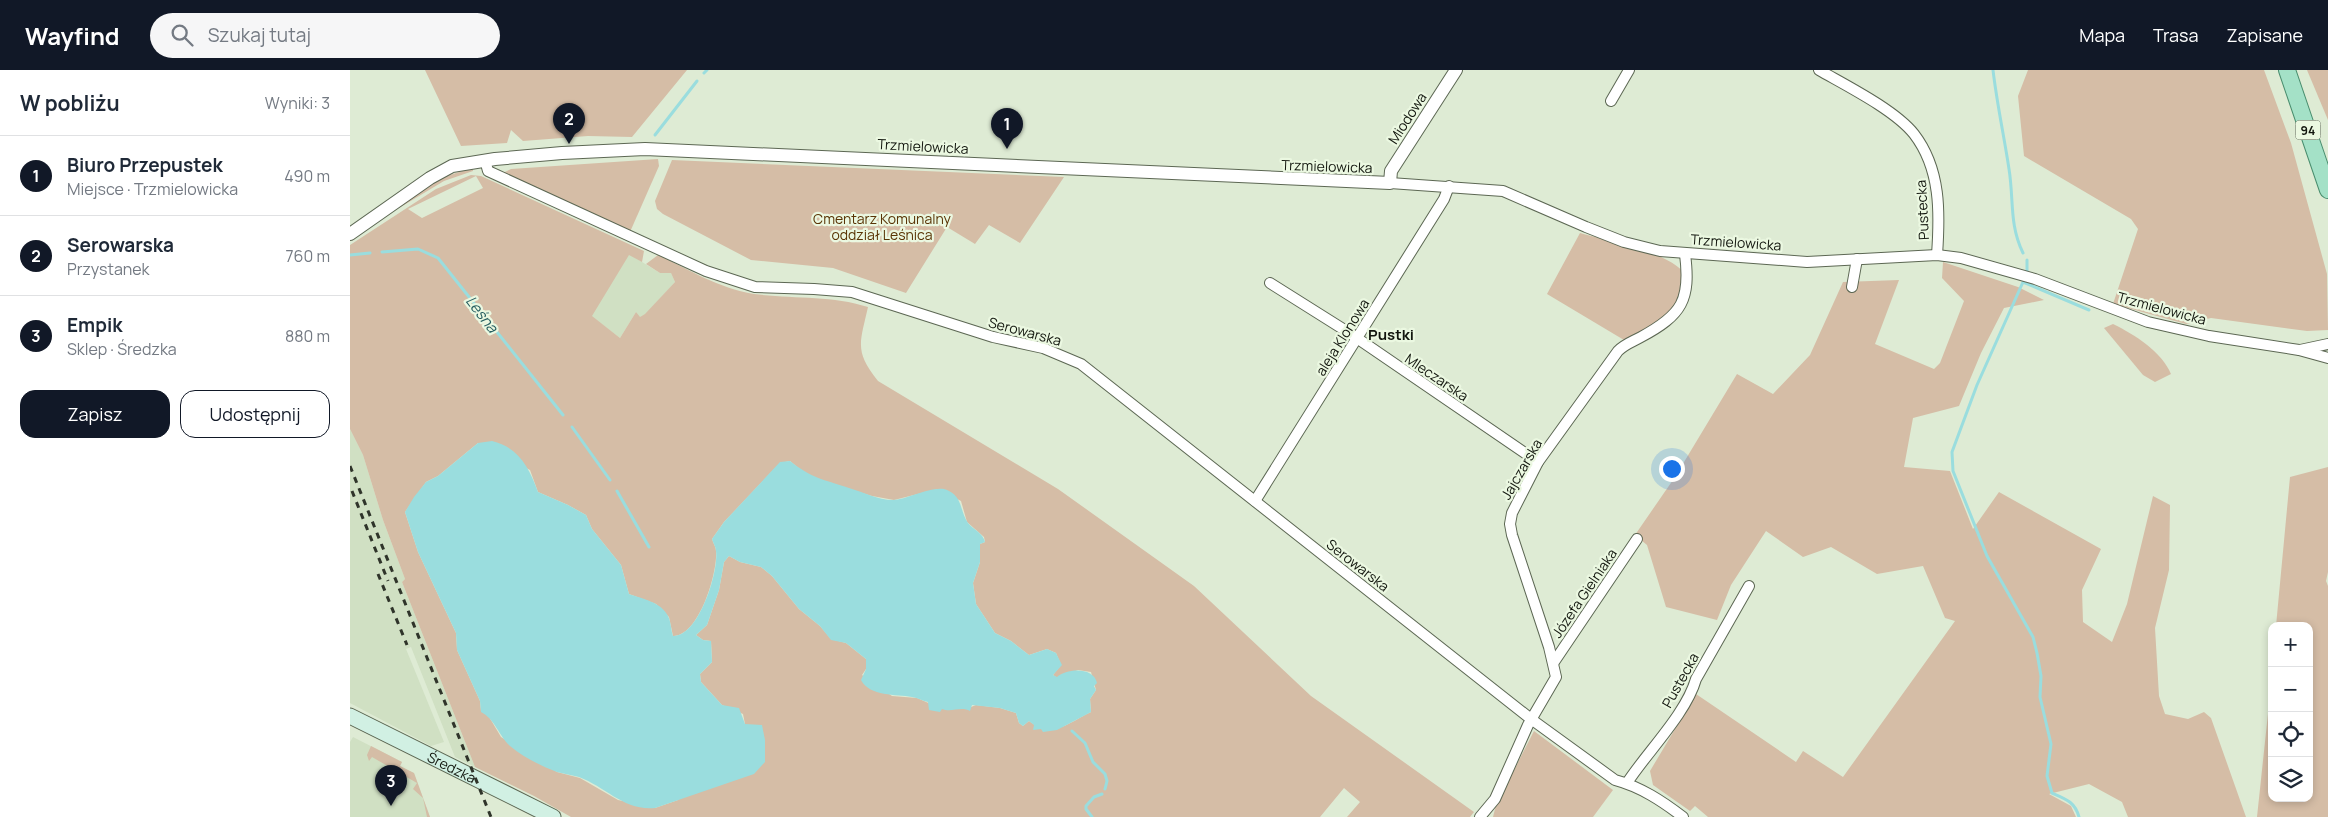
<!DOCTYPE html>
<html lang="pl">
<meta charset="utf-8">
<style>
body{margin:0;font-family:Manrope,sans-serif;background:#f6f6f7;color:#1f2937}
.controls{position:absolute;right:15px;bottom:15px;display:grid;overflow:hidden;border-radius:10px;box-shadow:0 2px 8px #0003}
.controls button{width:45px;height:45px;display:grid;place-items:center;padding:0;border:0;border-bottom:1px solid #e0e1e3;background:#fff;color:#1f2937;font:25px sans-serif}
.you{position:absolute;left:1321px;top:398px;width:18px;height:18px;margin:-12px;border:4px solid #fff;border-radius:50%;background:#1a73e8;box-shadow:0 0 0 8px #1a73e833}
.badge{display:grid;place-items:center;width:32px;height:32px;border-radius:50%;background:#111827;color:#fff;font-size:16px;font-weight:700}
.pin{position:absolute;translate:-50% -41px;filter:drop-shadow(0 1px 2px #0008)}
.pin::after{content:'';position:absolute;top:26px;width:18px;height:15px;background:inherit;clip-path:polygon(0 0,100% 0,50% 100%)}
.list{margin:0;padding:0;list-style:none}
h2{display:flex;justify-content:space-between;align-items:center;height:65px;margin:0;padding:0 20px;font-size:21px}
h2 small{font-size:16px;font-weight:400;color:#747a83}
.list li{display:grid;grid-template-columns:32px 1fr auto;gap:15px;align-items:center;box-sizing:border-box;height:80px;padding:0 20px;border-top:1px solid #e0e1e3}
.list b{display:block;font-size:19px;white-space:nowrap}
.list p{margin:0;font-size:16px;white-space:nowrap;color:#747a83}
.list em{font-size:16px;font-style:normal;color:#747a83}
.actions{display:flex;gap:10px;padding:15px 20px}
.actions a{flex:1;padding:11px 0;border:1px solid #111827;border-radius:15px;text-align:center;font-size:18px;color:#111827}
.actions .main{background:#111827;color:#fff}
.icon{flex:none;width:28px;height:28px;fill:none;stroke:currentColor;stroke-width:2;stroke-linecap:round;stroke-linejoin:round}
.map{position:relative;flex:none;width:1978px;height:747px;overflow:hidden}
header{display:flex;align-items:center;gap:30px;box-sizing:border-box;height:70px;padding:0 25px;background:#111827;color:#fff}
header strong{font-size:24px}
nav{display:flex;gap:28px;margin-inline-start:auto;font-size:18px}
.search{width:350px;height:45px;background:#f6f6f7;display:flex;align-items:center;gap:12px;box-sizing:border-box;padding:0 18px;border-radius:28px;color:#747a83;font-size:19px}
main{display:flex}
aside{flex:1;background:#fff}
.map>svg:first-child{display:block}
.built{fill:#d0e0c3}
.green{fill:#d5bda6;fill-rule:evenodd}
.water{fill:#9addde}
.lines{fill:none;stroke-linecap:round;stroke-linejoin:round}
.stream{stroke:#9addde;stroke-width:3}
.minor-casing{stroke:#5c6753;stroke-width:12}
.tertiary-casing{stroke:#5c6753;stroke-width:14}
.secondary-casing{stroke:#5c6753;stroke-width:17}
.primary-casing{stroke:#498d6e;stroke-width:18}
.minor{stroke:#fff;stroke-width:10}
.tertiary{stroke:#fff;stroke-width:12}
.secondary{stroke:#d1f0e3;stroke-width:15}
.primary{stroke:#a4e1c7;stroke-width:16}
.rail{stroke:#2f342a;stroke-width:3;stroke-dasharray:6 6;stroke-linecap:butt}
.labels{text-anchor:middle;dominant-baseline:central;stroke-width:4.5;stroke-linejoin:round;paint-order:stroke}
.shield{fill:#ebf8e1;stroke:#535a4d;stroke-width:1}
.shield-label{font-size:12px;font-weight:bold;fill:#12160e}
.street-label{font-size:14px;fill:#12160e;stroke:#ebf8e1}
.park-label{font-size:14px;fill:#593405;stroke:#ebf8e1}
.water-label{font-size:15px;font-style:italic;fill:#265e60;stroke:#ebf8e1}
.neighbourhood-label{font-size:15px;font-weight:bold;fill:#12160e;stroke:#ebf8e1}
</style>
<header>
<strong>Wayfind</strong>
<div class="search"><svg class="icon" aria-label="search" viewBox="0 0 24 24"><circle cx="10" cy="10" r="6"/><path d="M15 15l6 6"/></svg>Szukaj tutaj</div>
<nav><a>Mapa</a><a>Trasa</a><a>Zapisane</a></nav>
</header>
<main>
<aside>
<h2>W pobliżu<small>Wyniki: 3</small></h2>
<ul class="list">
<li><span class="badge">1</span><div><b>Biuro Przepustek</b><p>Miejsce · Trzmielowicka</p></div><em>490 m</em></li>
<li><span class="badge">2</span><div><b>Serowarska</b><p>Przystanek</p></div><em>760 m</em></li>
<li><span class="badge">3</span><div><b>Empik</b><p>Sklep · Średzka</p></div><em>880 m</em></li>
</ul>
<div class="actions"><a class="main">Zapisz</a><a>Udostępnij</a></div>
</aside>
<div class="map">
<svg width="1978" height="747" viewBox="0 0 1978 747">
<rect width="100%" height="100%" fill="#deebd4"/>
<!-- built -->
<g class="built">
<path d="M279,184L310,203H321L325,212L296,244L289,248L286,242L270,268L241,246Z"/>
<path d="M0,359L13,385L33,450L55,509L52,512L125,697L105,687L61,577L56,579L94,672L81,676L0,633Z"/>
<path d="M3,667L52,692L50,696L64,703L80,747H0V672Z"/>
</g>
<!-- green -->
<g class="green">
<path d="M75,0H337L282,67L238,66L173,71L161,60L157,73L111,76Z"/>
<path d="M1678,0H1914L1941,73L1977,204L1978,260L1957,261L1861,248L1836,254L1763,234L1788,159L1781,149L1674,86L1668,26Z"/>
<path d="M1957,0H1978V50Z"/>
<path d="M308,89L309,96L280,162L153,103L161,99Z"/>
<path d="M322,90L714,107L670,173L639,155L625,174L597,157L556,223L483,198L401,190L313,144L307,139L305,131Z"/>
<path d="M123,99V101L94,111L49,138L47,137C73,118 92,104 123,99Z"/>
<path d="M121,105L131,106L294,181L292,192L279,185L242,246L270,268L286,242L290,247L295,244L325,212L321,203H310L296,194L308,185C340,200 368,218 404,224C442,229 481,225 518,237C510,273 504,281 528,311L708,419L844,516L961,626L1124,742L1120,747H997L1010,732L994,718L970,747H221L184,726L125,697L52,512L55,509L33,450L13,385L0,359V175L86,119ZM126,106L133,118L72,148L58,139ZM128,373L180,400L188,422L218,435L236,445L242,459L271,495L279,524L306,534L319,547L323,566C349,567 368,502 366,481C366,477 363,473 362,469L374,452L430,393L440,391L452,401L471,411L522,426L544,430L588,419L611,431L617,452L634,467L635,472L630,474V492L623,513L626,534L645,563L661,571L679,585L697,579L706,583L711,595L703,605L707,608L728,600L741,602L746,620L740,629L741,642C718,653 703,669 679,651L673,656L669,653L666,643L650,638L626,635L616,639H592L567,628L542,626L512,605L516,599V589L496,573L481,569L470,556L449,539L422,506L411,497L390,492L379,486L374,492L369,520L357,555L346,565L353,570L361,571L362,592L350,604L351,612L372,635L393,644L395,654L328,730L305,738L268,730L230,708L207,702L151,667L138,645L131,641L130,631L107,580L106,563L68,482L55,442L76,412L88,406Z"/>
<path d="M1230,163C1255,170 1319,182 1334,203C1333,211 1333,220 1330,227C1319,248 1293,260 1274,270L1197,224Z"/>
<path d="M1593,192L1668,217L1694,230L1654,238L1631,283L1609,336L1563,348L1554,397L1600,401L1623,459L1649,422L1751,479L1732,520L1733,552L1762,572L1777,534L1803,426L1820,435L1819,500L1805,558L1809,626L1815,644L1838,649L1854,642L1861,648L1896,747H1778L1772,732L1739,714L1699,724L1721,736L1726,747H1358L1345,736L1340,741L1303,715L1300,701L1346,624L1446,692L1453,681L1493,707L1605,551L1595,548L1573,496L1527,504L1481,477L1453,487L1416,461L1381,515L1367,550L1316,537L1297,475L1285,465L1325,407L1387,304L1423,324L1460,285L1493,212L1549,210L1525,274L1584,299L1590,293L1614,231L1592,208Z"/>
<path d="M1763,254C1785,265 1811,281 1821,304L1805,312L1793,305L1754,258Z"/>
<path d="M1978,397V502L1976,511L1978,516V747H1907L1922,606V728H1959V556H1926L1940,407Z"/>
<path d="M1184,661L1263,720L1243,747H1143L1146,735Z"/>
<path d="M21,676L52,692L50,696L64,703L80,747H77L73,728L63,719L67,713L22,687L19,691L17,685Z"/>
</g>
<!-- water -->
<path class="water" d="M142,371C168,377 179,397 188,422L218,435L236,445L242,459L271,495L279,524C293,529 311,532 318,546C321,552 321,560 323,566C349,567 369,501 366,481C366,477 363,473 362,469L374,452L430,392L440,391C461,408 475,410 499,418C513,422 528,430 543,430C558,430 586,413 599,421C613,428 610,442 618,453C624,460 633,463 635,472L630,474V492L623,513L626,534L645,563L661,571L679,585L697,579L706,583L712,595L703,605L707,607C717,598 744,597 747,613L744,616L746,620L740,629L741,642L707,660L693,662L691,659L683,660L684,655L679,651L673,656L669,653L666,643L650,638L622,635L620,641C611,636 601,643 592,639L590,642L579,640L578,632C573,631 568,628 562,627C546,624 520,627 511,610L516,599V589L496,573L481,570L470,556L449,539L422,506L411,497L390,492L379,486L374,492L369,520L357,555L346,565L353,570L361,571L362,592L350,604L351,612L372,635L389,638L395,654L412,655L415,670V692L404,704L305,738C274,741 256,717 229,707C222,705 214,704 207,702C191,696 173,687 160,676C149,666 145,649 131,642L130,631L107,580L106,563L68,482L55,442L64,427L76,412L88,406L128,373Z"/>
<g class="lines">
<!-- stream -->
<g class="stream">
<path d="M1643,0C1647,34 1654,66 1659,99C1664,130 1659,154 1673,183"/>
<path d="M354,3L357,0"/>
<path d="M305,65L347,11"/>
<path d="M32,182L68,179L88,188L213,345"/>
<path d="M0,185L20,183"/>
<path d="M1677,190V201"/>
<path d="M222,357L260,410"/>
<path d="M267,421L299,477"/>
<path d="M722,661L735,673L743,692L755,704L757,711L755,719"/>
<path d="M742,747L736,739V736L744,727L752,724"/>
<path d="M1729,747C1725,732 1716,729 1702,723L1697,706L1701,674L1690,627L1691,606L1687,583L1683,567L1637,486L1603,401L1602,382L1627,315L1673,212L1739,240"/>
</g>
<defs>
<g id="minor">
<path d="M1469,0C1497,16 1545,40 1564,64C1591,99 1590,143 1587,185"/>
<path d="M1261,31L1279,0"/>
<path d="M135,90L138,101L356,201L405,217L464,219L502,222L643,267L693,278L731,294L1181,649L1265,710C1291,717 1312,731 1333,747"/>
<path d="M1040,113L1153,121L1236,157L1274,172L1310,181L1457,192L1587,185L1611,188L1685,209L1798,252L1859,266L1949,280L1978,288"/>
<path d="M920,213L1001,264L1188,392"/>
<path d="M1502,217L1507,189"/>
<path d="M1950,280L1978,274"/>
<path d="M905,431L1094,129L1099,116"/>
<path d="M1204,592L1287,469"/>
<path d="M1277,713C1297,682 1336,644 1346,609L1399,516"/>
<path d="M1130,747L1145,729L1178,655L1206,607L1199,577L1162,465L1160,454L1162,443L1188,392L1268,281C1275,274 1282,272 1291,267C1332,245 1341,230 1335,184"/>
</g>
<path id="tertiary" d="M0,164L80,108L102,96L145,89L212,83L295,79L1040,113L1041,101L1106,0"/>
<g id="secondary">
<path id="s1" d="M0,646L203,747"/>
</g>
<path id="primary" d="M1937,0L1978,120"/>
</defs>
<!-- minor casing -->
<use href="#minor" class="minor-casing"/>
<!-- tertiary casing -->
<use href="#tertiary" class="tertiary-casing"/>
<!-- secondary casing -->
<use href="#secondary" class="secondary-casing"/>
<!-- primary casing -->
<use href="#primary" class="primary-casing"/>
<!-- minor -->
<use href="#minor" class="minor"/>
<!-- tertiary -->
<use href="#tertiary" class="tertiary"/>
<!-- secondary -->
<use href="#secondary" class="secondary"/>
<!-- primary -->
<use href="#primary" class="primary"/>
<!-- rail -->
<g class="rail">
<path d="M0,396L141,747"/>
<path d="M2,421L38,511"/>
<path d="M28,504L57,575"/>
</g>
</g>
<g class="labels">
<!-- shield labels -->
<rect class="shield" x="1945.5" y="50.5" width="25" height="19" rx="4"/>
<g class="shield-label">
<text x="1958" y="60">94</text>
</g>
<!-- street labels -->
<g class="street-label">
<text transform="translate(1057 48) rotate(-57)">Miodowa</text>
<text transform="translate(573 76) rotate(3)">Trzmielowicka</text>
<text transform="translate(977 96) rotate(2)">Trzmielowicka</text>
<text transform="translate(1572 140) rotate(-93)">Pustecka</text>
<text transform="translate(1386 172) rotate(4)">Trzmielowicka</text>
<text transform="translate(1812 238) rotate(15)">Trzmielowicka</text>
<text transform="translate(675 261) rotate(15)">Serowarska</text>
<text transform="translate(992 267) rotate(-58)">aleja Klonowa</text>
<text transform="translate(1087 307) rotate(34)">Mleczarska</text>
<text transform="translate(1171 399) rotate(-60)">Jajczarska</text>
<text transform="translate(1008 495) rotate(38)">Serowarska</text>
<text transform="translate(1234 523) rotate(-56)">Józefa Gielniaka</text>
<text transform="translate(1330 610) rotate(-61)">Pustecka</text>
<text stroke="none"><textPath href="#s1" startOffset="114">Średzka</textPath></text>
</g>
<!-- park labels -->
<g class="park-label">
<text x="532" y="148">Cmentarz Komunalny<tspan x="532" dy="16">oddział Leśnica</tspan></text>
</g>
<!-- water labels -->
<g class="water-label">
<text transform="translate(132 244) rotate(52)">Leśna</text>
</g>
<!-- neighbourhood labels -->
<g class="neighbourhood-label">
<text x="1041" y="264">Pustki</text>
</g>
</g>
</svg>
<div class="controls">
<button>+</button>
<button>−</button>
<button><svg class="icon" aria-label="locate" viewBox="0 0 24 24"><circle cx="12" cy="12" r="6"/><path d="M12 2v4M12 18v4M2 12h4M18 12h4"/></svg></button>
<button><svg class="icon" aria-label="layers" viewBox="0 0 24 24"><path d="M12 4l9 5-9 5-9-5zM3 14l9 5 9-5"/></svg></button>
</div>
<div class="you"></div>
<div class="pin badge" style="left:657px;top:79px">1</div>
<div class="pin badge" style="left:219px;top:74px">2</div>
<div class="pin badge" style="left:41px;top:736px">3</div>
</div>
</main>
